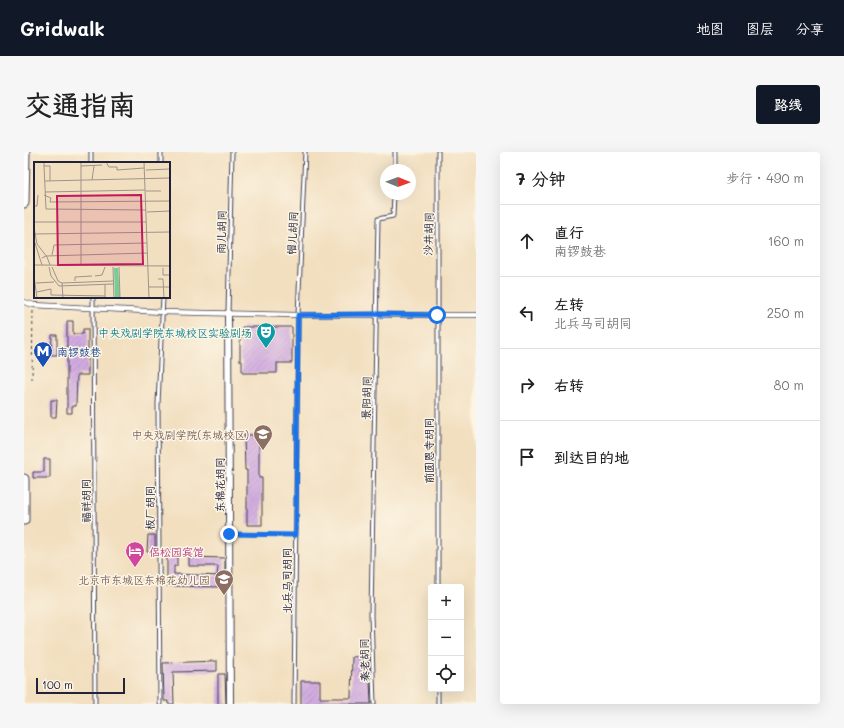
<!DOCTYPE html>
<html lang="zh">
<meta charset="utf-8">
<style>
body{margin:0;font-family:Mali,"LXGW WenKai TC",sans-serif;background:#f6f6f6;color:#222}
.controls{position:absolute;right:12px;bottom:12px;display:grid;overflow:hidden;border-radius:4px;box-shadow:0 4px 16px #0002}
.controls button{width:36px;height:36px;display:grid;place-items:center;padding:0;border:0;border-bottom:1px solid #e0e0e0;background:#fff;color:#222;font:20px sans-serif}
.compass{position:absolute;left:356px;top:12px;width:36px;height:36px;border-radius:50%;background:#fff;box-shadow:0 4px 16px #0002;rotate:91deg}
.scale{position:absolute;left:12px;bottom:10px;width:89px;box-sizing:border-box;padding-left:4px;border:2px solid #22223b;border-top:0;font-size:11px;line-height:14px;white-space:nowrap;color:#22223b;-webkit-text-stroke:3px #fcf5e5;paint-order:stroke}
.stop{position:absolute;width:12px;height:12px;margin:-9px;border:3px solid #1a73e8;border-radius:50%;background:#fff}
.stop.end{background:#1a73e8;border-color:#fff;box-shadow:0 1px 4px #0008}
.list{margin:0;padding:0;list-style:none}
h2{display:flex;justify-content:space-between;align-items:center;height:52px;margin:0;padding:0 16px;font-size:17px}
h2 small{font-size:13px;font-weight:400;color:#767676}
.list li{display:grid;grid-template-columns:26px 1fr auto;gap:12px;align-items:center;box-sizing:border-box;height:72px;padding:0 16px;border-top:1px solid #e0e0e0}
.list b{display:block;font-size:15px;white-space:nowrap}
.list p{margin:0;font-size:13px;white-space:nowrap;color:#767676}
.list em{font-size:13px;font-style:normal;color:#767676}
.icon{flex:none;width:22px;height:22px;fill:none;stroke:currentColor;stroke-width:2;stroke-linecap:round;stroke-linejoin:round}
.map{position:relative;flex:none;width:452px;height:552px;overflow:hidden;border-radius:4px}
header{display:flex;align-items:center;gap:24px;box-sizing:border-box;height:56px;padding:0 20px;background:#111827;color:#fff}
header strong{font-size:19px}
nav{display:flex;gap:22px;margin-inline-start:auto;font-size:14px}
.intro{display:flex;align-items:center;justify-content:space-between;box-sizing:border-box;height:96px;padding:0 24px}
h1{margin:0;font-size:28px}
.button{padding:10px 18px;border-radius:4px;background:#111827;color:#fff;font-size:14px;font-weight:700}
main{display:flex;gap:24px;padding:0 24px}
aside{flex:1;background:#fff;border-radius:4px;box-shadow:0 4px 16px #0002}
.map>svg:first-child{display:block}
.building{fill:url(#building-hatch)}
.lines{fill:none;stroke-linecap:round;stroke-linejoin:round}
.service-casing{stroke:#413e4f;stroke-width:5}
.pedestrian-casing{stroke:#413e4f;stroke-width:6}
.minor-casing{stroke:#413e4f;stroke-width:8}
.primary-casing{stroke:#413e4f;stroke-width:11}
.path{stroke:#413e4f;stroke-width:1;stroke-dasharray:3 3;stroke-linecap:butt}
.service{stroke:#fff;stroke-width:3}
.pedestrian{stroke:#fff;stroke-width:4.5}
.minor{stroke:#fff;stroke-width:6}
.primary{stroke:#fff;stroke-width:9}
.route{stroke:#1a73e8;stroke-width:5}
.labels{text-anchor:middle;dominant-baseline:central;stroke-width:3;stroke-linejoin:round;paint-order:stroke}
.street-label{font-size:11px;fill:#22223b;stroke:#fcf5e5}
.culture-label{font-size:11px;fill:#0d838f;stroke:#fcf5e5;text-anchor:end}
.transit-label{font-size:11px;fill:#164399;stroke:#fcf5e5;text-anchor:start}
.education-label{font-size:11px;fill:#785e54;stroke:#fcf5e5;text-anchor:end}
.hotel-label{font-size:11px;fill:#b23c85;stroke:#fcf5e5;text-anchor:start}
.inset-road{fill:none;stroke:#9f938b;stroke-width:1}
.view{fill:#c2185b;fill-opacity:0.15;stroke:#c2185b;stroke-width:2}
.inset-edge{fill:none;stroke:#22223b;stroke-width:2}
</style>
<header>
<strong>Gridwalk</strong>
<nav><a>地图</a><a>图层</a><a>分享</a></nav>
</header>
<div class="intro"><h1>交通指南</h1><a class="button">路线</a></div>
<main>
<div class="map">
<svg width="452" height="552" viewBox="0 0 452 552">
<defs>
<pattern id="building-hatch" width="6" height="6" patternUnits="userSpaceOnUse"><rect width="6" height="6" fill="#d1abe0"/><path d="M-1 1l2-2M0 6l6-6M5 7l2-2" fill="none" stroke="#b393c1"/></pattern>
</defs>
<rect width="100%" height="100%" fill="#fcf5e5"/>
<filter id="ink" filterUnits="userSpaceOnUse"><feTurbulence type="fractalNoise" baseFrequency=".025" numOctaves="2"/><feDisplacementMap in="SourceGraphic" scale="8" xChannelSelector="R" yChannelSelector="G"/><feConvolveMatrix kernelMatrix="1 2 1 2 8 2 1 2 1" color-interpolation-filters="sRGB"/></filter>
<filter id="wash" filterUnits="userSpaceOnUse"><feTurbulence type="fractalNoise" baseFrequency=".012" numOctaves="4" result="noise"/><feDisplacementMap in="SourceGraphic" scale="16" xChannelSelector="R" yChannelSelector="G"/><feGaussianBlur stdDeviation="0.9" result="paint"/><feColorMatrix in="noise" values="0 0 0 0 0 0 0 0 0 0 0 0 0 0 0 0 0 1.4 0 .05"/><feComposite in="paint" operator="in"/></filter>
<g filter="url(#wash)">
<rect width="100%" height="100%" fill="#f2dfc0"/>
<g id="blocks">
<!-- building -->
<g class="building">
<path d="M43,169H49V182H59V177H64V223H53L52,254H48V261H43Z"/>
<path d="M218,175H268V211H253V221H218V209H216V185H218Z"/>
<path d="M28,183H33V203H27Z"/>
<path d="M27,248H33L32,265H27Z"/>
<path d="M220,283H235V326H238V373H223V318H221Z"/>
<path d="M20,307H26V326H9V320H20Z"/>
<path d="M124,383H131V400H123Z"/>
<path d="M143,398H153V414H150V422L197,424V435L143,434Z"/>
<path d="M165,405L201,406V424H193L194,414H165Z"/>
<path d="M345,504L347,552H277V529H296V546H327L328,505Z"/>
<path d="M193,509V519L149,520L150,552H144V549H140L139,511Z"/>
<path d="M194,522H201L202,552H194Z"/>
</g>
</g>
</g>
<g filter="url(#ink)">
<use href="#blocks" fill-opacity="0" stroke="#413e4f" stroke-width="1"/>
<g class="lines">
<defs>
<g id="service">
<path d="M67,0V11"/>
<path d="M137,0V11"/>
<path d="M371,18V0"/>
<path d="M69,145L71,552"/>
<path d="M204,161L208,0"/>
<path d="M414,435V0"/>
<path d="M414,537V552"/>
<path d="M136,552L134,252L139,145"/>
<path d="M270,552L274,163L281,0"/>
<path d="M350,552L347,463L354,67L369,64L370,42"/>
</g>
<path id="pedestrian" d="M0,150L10,153L139,160L274,163H452"/>
<path id="minor" d="M204,161L206,552"/>
<g id="primary">
<path d="M0,51L1,0"/>
<path d="M0,327V368"/>
</g>
</defs>
<!-- service casing -->
<use href="#service" class="service-casing"/>
<!-- pedestrian casing -->
<use href="#pedestrian" class="pedestrian-casing"/>
<!-- minor casing -->
<use href="#minor" class="minor-casing"/>
<!-- primary casing -->
<use href="#primary" class="primary-casing"/>
<!-- path -->
<g class="path">
<path d="M8,228L9,159"/>
<path d="M212,382L267,383"/>
</g>
<!-- service -->
<use href="#service" class="service"/>
<!-- pedestrian -->
<use href="#pedestrian" class="pedestrian"/>
<!-- minor -->
<use href="#minor" class="minor"/>
<!-- primary -->
<use href="#primary" class="primary"/>
</g>
</g>
<g class="lines" filter="url(#ink)">
<!-- route -->
<path class="route" d="M205,382L272,383L274,163L352,162L413,163"/>
</g>
<!-- icons -->
<defs>
<symbol id="theatre-pin" viewBox="-11 -11 22 30"><path d="M0 17L-7.5 6A9.5 9.5 0 1 1 7.5 6Z" fill="#0f9aa8" stroke="#fcf5e5"/><path d="M-5-5.5Q0-4 5-5.5V0Q5 5 0 6Q-5 5-5 0ZM-3.3-2.5H-1v1.5H-3.3ZM1-2.5H3.3v1.5H1ZM-2.8 1Q0 5.5 2.8 1Z" fill="#fff"/></symbol>
<symbol id="metro-pin" viewBox="-11 -11 22 30"><path d="M0 17L-7.5 6A9.5 9.5 0 1 1 7.5 6Z" fill="#1a4fb4" stroke="#fcf5e5"/><path d="M-5.5 5V-5H-3L0 0L3-5H5.5V5H3V-.5L0 4L-3-.5V5Z" fill="#fff"/></symbol>
<symbol id="university-pin" viewBox="-11 -11 22 30"><path d="M0 17L-7.5 6A9.5 9.5 0 1 1 7.5 6Z" fill="#8d6e63" stroke="#fcf5e5"/><path d="M0-5L7-2L0 1L-7-2ZM-4 1L0 2.5L4 1V4Q0 6-4 4Z" fill="#fff"/></symbol>
<symbol id="hotel-pin" viewBox="-11 -11 22 30"><path d="M0 17L-7.5 6A9.5 9.5 0 1 1 7.5 6Z" fill="#d1479c" stroke="#fcf5e5"/><path d="M-6-4.5h1.5V1H6V5H4.5V3h-9V5H-6ZM-4 0a1.8 1.8 0 1 1 3.6 0ZM.5 0V-2.5h3Q6-2.5 6 0Z" fill="#fff"/></symbol>
<symbol id="school-pin" viewBox="-11 -11 22 30"><path d="M0 17L-7.5 6A9.5 9.5 0 1 1 7.5 6Z" fill="#8d6e63" stroke="#fcf5e5"/><path d="M0-5L7-2L0 1L-7-2ZM-4 1L0 2.5L4 1V4Q0 6-4 4Z" fill="#fff"/></symbol>
</defs>
<g fill-rule="evenodd">
<use href="#theatre-pin" x="231" y="169" width="22" height="30"/>
<use href="#metro-pin" x="8" y="188" width="22" height="30"/>
<use href="#university-pin" x="228" y="271" width="22" height="30"/>
<use href="#hotel-pin" x="100" y="388" width="22" height="30"/>
<use href="#school-pin" x="189" y="416" width="22" height="30"/>
</g>
<g class="labels">
<!-- street labels -->
<g class="street-label">
<text transform="translate(197 80) rotate(-89)">雨儿胡同</text>
<text transform="translate(268 81) rotate(-87)">帽儿胡同</text>
<text transform="translate(404 82) rotate(-89)">沙井胡同</text>
<text transform="translate(342 246) rotate(-89)">景阳胡同</text>
<text transform="translate(404 299) rotate(-90)">前圆恩寺胡同</text>
<text transform="translate(195 333) rotate(-90)">东棉花胡同</text>
<text transform="translate(61 349) rotate(-90)">福祥胡同</text>
<text transform="translate(125 356) rotate(-90)">板厂胡同</text>
<text transform="translate(262 429) rotate(-90)">北兵马司胡同</text>
<text transform="translate(340 508) rotate(-91)">秦老胡同</text>
</g>
<!-- culture labels -->
<g class="culture-label">
<text x="228" y="180">中央戏剧学院东城校区实验剧场</text>
</g>
<!-- transit labels -->
<g class="transit-label">
<text x="33" y="199">南锣鼓巷</text>
</g>
<!-- education labels -->
<g class="education-label">
<text x="225" y="282">中央戏剧学院(东城校区)</text>
<text x="186" y="427">北京市东城区东棉花幼儿园</text>
</g>
<!-- hotel labels -->
<g class="hotel-label">
<text x="125" y="399">侣松园宾馆</text>
</g>
</g>
<!-- overview -->
<g transform="translate(10 10)">
<rect width="136" height="136" fill="#f2dfc0"/>
<path d="M80,106H84L86,136H81Z" fill="#75cf95"/>
<path class="inset-road" d="M10,0V4H16V19M72,0L75,5H83V8L110,6M110,0L115,136M10,4L12,47L112,48M47,4L68,3M112,8L136,7M58,18L60,4M11,19L136,16M112,29H127M11,30L111,28M10,33L17,36L16,40L136,39M0,44H3L4,33M113,50L136,49M0,60H112M0,65L3,82L13,95L16,103M0,72L136,70M0,78L8,103M18,93L20,83L113,81M8,96L12,94L114,91M0,103L136,104M47,103V0M15,105L17,114L25,124L79,122M18,105L24,119L28,121M79,105L80,136M85,105L86,136M129,106V113H136M0,114L3,136M61,114L68,113L71,105M124,117H129L130,136M41,119V115L58,114M2,121L20,120M28,121L79,119M28,121L29,136M71,122V136M115,125H136M3,130L17,127V133L71,134"/>
<path class="view" d="M107,33L109,102L24,103L23,34Z"/>
<rect width="136" height="136" class="inset-edge"/>
</g>
</svg>
<div class="controls">
<button>+</button>
<button>−</button>
<button><svg class="icon" aria-label="locate" viewBox="0 0 24 24"><circle cx="12" cy="12" r="6"/><path d="M12 2v4M12 18v4M2 12h4M18 12h4"/></svg></button>
</div>
<svg class="compass" viewBox="-18 -18 36 36"><path d="M0-13l5 13h-10z" fill="#e53935"/><path d="M0 13l5-13h-10z" fill="#767676"/></svg>
<div class="scale">100 m</div>
<div class="stop" style="left:413px;top:163px"></div>
<div class="stop end" style="left:205px;top:382px"></div>
</div>
<aside>
<h2>7 分钟<small>步行 · 490 m</small></h2>
<ul class="list">
<li><svg class="icon" aria-label="ahead" viewBox="0 0 24 24"><path d="M12 20V5M6 11l6-6 6 6"/></svg><div><b>直行</b><p>南锣鼓巷</p></div><em>160 m</em></li>
<li><svg class="icon" aria-label="left" viewBox="0 0 24 24"><path d="M17 20v-9H6M10 6l-5 5 5 5"/></svg><div><b>左转</b><p>北兵马司胡同</p></div><em>250 m</em></li>
<li><svg class="icon" aria-label="right" viewBox="0 0 24 24"><path d="M7 20v-9h11M14 6l5 5-5 5"/></svg><div><b>右转</b></div><em>80 m</em></li>
<li><svg class="icon" aria-label="arrive" viewBox="0 0 24 24"><path d="M6 21V4h12l-3 4 3 4H6"/></svg><div><b>到达目的地</b></div></li>
</ul>
</aside>
</main>
